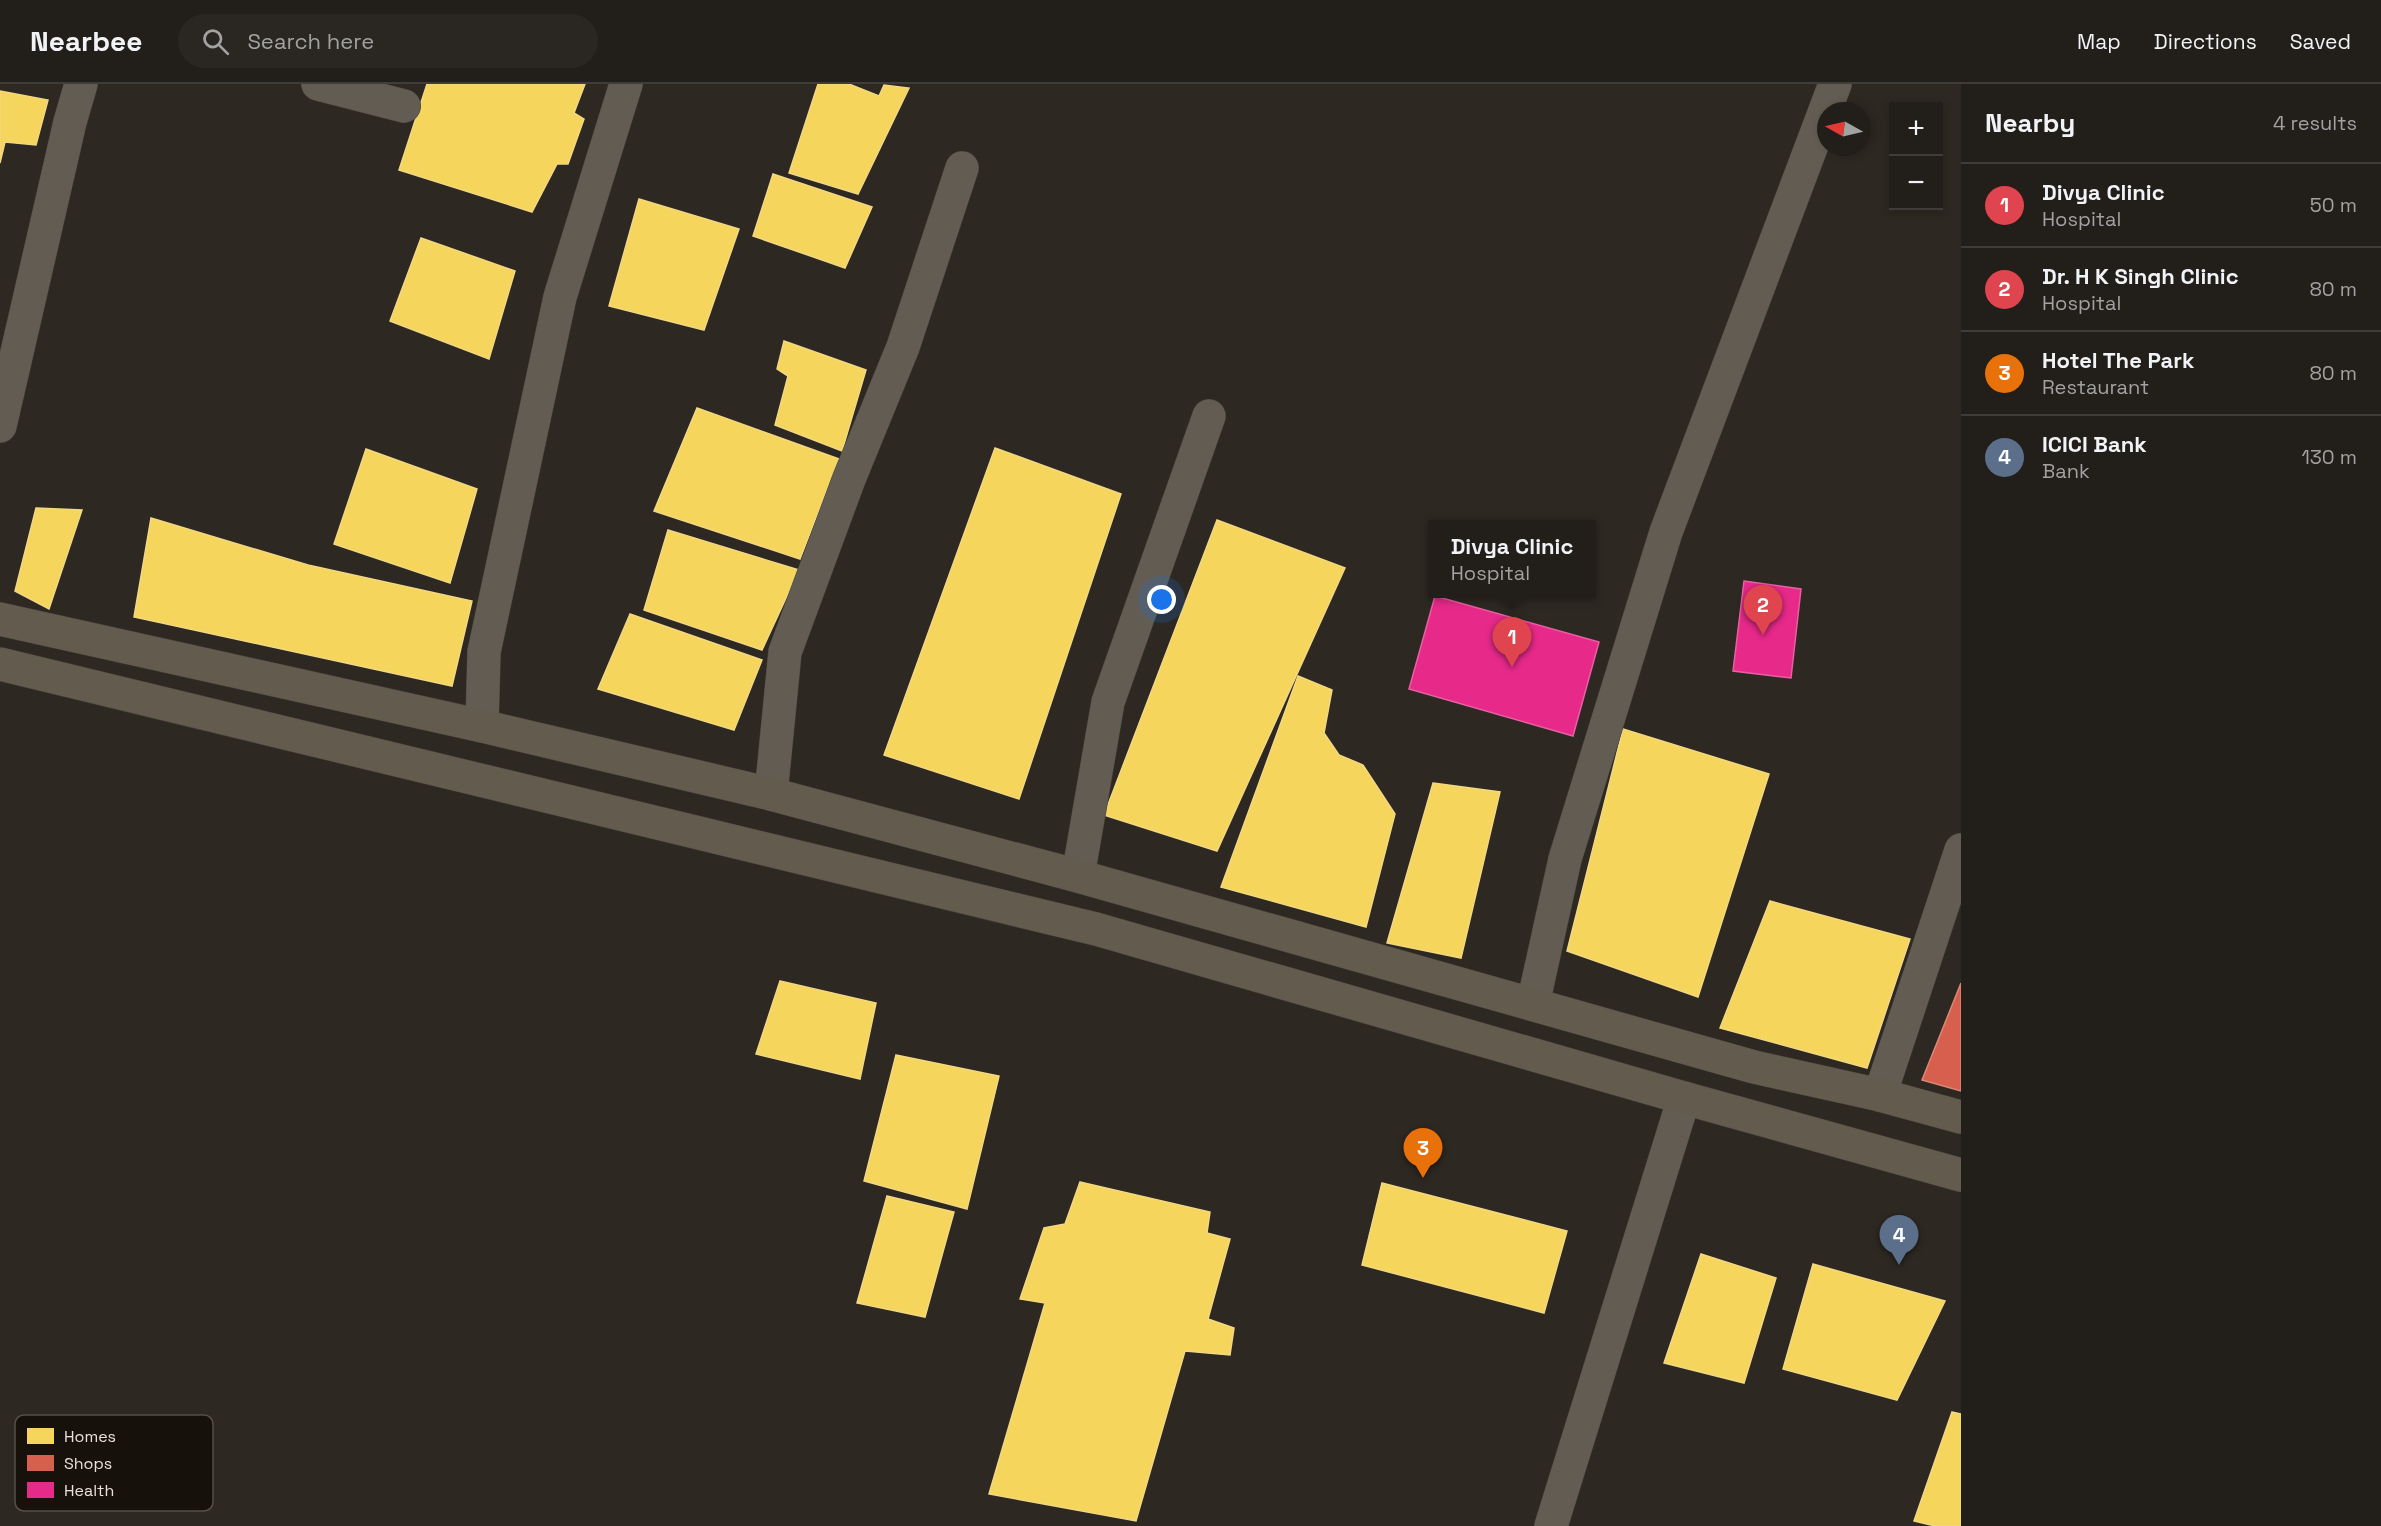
<!DOCTYPE html>
<meta charset="utf-8">
<style>
body{margin:0;font-family:"Space Grotesk",sans-serif;background:#2a2723;color:#f1f3f6}
.controls{position:absolute;right:18px;top:18px;display:grid;overflow:hidden;border-radius:0px;box-shadow:0 3px 9px #0003}
.controls button{width:54px;height:54px;display:grid;place-items:center;padding:0;border:0;border-bottom:2px solid #3f3c39;background:#221e1a;color:#f1f3f6;font:30px sans-serif}
.compass{position:absolute;left:1817px;top:18px;width:54px;height:54px;border-radius:50%;background:#221e1a;box-shadow:0 3px 9px #0003;rotate:278deg}
.you{position:absolute;left:1162px;top:516px;width:21px;height:21px;margin:-15px;border:4px solid #fff;border-radius:50%;background:#1a73e8;box-shadow:0 0 0 9px #1a73e833}
.badge{display:grid;place-items:center;width:39px;height:39px;border-radius:50%;background:#1a73e8;color:#fff;font-size:20px;font-weight:700}
.pin{position:absolute;translate:-50% -50px;filter:drop-shadow(0 2px 3px #0008)}
.pin::after{content:'';position:absolute;top:32px;width:21px;height:18px;background:inherit;clip-path:polygon(0 0,100% 0,50% 100%)}
.popup{position:absolute;left:1428px;top:436px;width:168px;height:78px;box-sizing:border-box;display:grid;place-content:center;border-radius:0px;background:#221e1a;filter:drop-shadow(0 2px 4px #0005);font-size:20px;white-space:nowrap;color:#a2a2a2}
.popup b{font-size:22px;color:#f1f3f6}
.popup::after{content:'';position:absolute;left:50%;top:100%;margin-left:-12px;border:12px solid transparent;border-top-color:#221e1a}
.list{margin:0;padding:0;list-style:none}
h2{display:flex;justify-content:space-between;align-items:center;height:78px;margin:0;padding:0 24px;font-size:26px}
h2 small{font-size:20px;font-weight:400;color:#a2a2a2}
.list li{display:grid;grid-template-columns:39px 1fr auto;gap:18px;align-items:center;box-sizing:border-box;height:84px;padding:0 24px;border-top:2px solid #3f3c39}
.list b{display:block;font-size:22px;white-space:nowrap}
.list p{margin:0;font-size:20px;white-space:nowrap;color:#a2a2a2}
.list em{font-size:20px;font-style:normal;color:#a2a2a2}
.icon{flex:none;width:33px;height:33px;fill:none;stroke:currentColor;stroke-width:2;stroke-linecap:round;stroke-linejoin:round}
.map{position:relative;flex:none;width:1961px;height:1442px;overflow:hidden}
header{display:flex;align-items:center;gap:36px;box-sizing:border-box;height:84px;padding:0 30px;background:#221e1a;border-bottom:2px solid #3f3c39}
header strong{font-size:28px}
nav{display:flex;gap:33px;margin-inline-start:auto;font-size:21px}
.search{width:420px;height:54px;background:#2a2723;display:flex;align-items:center;gap:15px;box-sizing:border-box;padding:0 21px;border-radius:33px;color:#a2a2a2;font-size:22px}
main{display:flex}
aside{flex:1;background:#221e1a}
.map>svg:first-child{display:block}
.homes{fill:#f6d55c;stroke:#f2d882;stroke-width:1.5}
.shops{fill:#d6604d;stroke:#dc8677;stroke-width:1.5}
.health{fill:#e7298a;stroke:#e860a2;stroke-width:1.5}
.lines{fill:none;stroke-linecap:round;stroke-linejoin:round}
.minor-casing{stroke:#4b4540;stroke-width:34}
.primary-casing{stroke:#4b4540;stroke-width:34}
.minor{stroke:#625c53;stroke-width:33}
.primary{stroke:#635b4d;stroke-width:33}
.key{fill:#17110c;stroke:#564f4a;stroke-width:1.5}
.key-label{font-size:16px;fill:#e9e0d9}
</style>
<header>
<strong>Nearbee</strong>
<div class="search"><svg class="icon" aria-label="search" viewBox="0 0 24 24"><circle cx="10" cy="10" r="6"/><path d="M15 15l6 6"/></svg>Search here</div>
<nav><a>Map</a><a>Directions</a><a>Saved</a></nav>
</header>
<main>
<div class="map">
<svg width="1961" height="1442" viewBox="0 0 1961 1442">
<rect width="100%" height="100%" fill="#2e2822"/>
<!-- homes -->
<g class="homes">
<path d="M427,0H585L574,29L584,35L568,80H557L532,128L399,86Z"/>
<path d="M818,0H849L879,12L884,1L909,4L858,110L789,89Z"/>
<path d="M0,7L48,16L36,61L5,58L0,79Z"/>
<path d="M773,90L872,123L845,184L753,152Z"/>
<path d="M639,115L739,145L704,246L609,222Z"/>
<path d="M421,154L515,187L489,275L390,237Z"/>
<path d="M784,257L866,286L842,367L775,341L788,292L777,285Z"/>
<path d="M697,324L839,375L800,475L654,427Z"/>
<path d="M995,364L1121,410L1019,715L884,671Z"/>
<path d="M366,365L477,405L450,499L334,460Z"/>
<path d="M36,424L82,426L49,525L15,507Z"/>
<path d="M151,434L308,481L472,517L452,602L134,533Z"/>
<path d="M1217,436L1345,484L1217,767L1104,731Z"/>
<path d="M668,446L799,486L762,566L644,526Z"/>
<path d="M630,530L762,576L734,646L598,605Z"/>
<path d="M1298,592L1332,606L1324,649L1339,671L1363,681L1395,730L1366,843L1221,803Z"/>
<path d="M1623,645L1769,690L1698,913L1567,867Z"/>
<path d="M1433,699L1500,708L1461,874L1387,859Z"/>
<path d="M1770,817L1910,855L1867,984L1720,944Z"/>
<path d="M780,897L876,919L860,995L756,970Z"/>
<path d="M896,971L999,992L967,1125L864,1097Z"/>
<path d="M1080,1098L1210,1128L1207,1149L1230,1155L1208,1235L1234,1244L1230,1271L1185,1267L1136,1437L989,1410L1045,1219L1020,1215L1044,1144L1065,1140Z"/>
<path d="M1382,1099L1567,1147L1544,1229L1362,1181Z"/>
<path d="M887,1112L954,1128L925,1233L857,1219Z"/>
<path d="M1701,1170L1776,1194L1744,1299L1664,1279Z"/>
<path d="M1813,1180L1945,1217L1897,1316L1783,1285Z"/>
<path d="M1952,1328L1961,1330V1442H1935L1914,1437Z"/>
</g>
<!-- shops -->
<path class="shops" d="M1961,899V1007L1922,996Z"/>
<!-- health -->
<g class="health">
<path d="M1744,497L1801,505L1791,594L1733,587Z"/>
<path d="M1435,512L1599,558L1573,652L1409,605Z"/>
</g>
<g class="lines">
<defs>
<g id="minor">
<path d="M318,0L404,22"/>
<path d="M0,342L70,38L81,0"/>
<path d="M482,642L484,568L560,213L626,0"/>
<path d="M771,710L785,568L849,395L903,263L962,84"/>
<path d="M1078,792L1108,618L1209,332"/>
<path d="M1533,920L1565,775L1666,448L1835,0"/>
<path d="M1880,1011L1961,766"/>
<path d="M1551,1442L1684,1014"/>
</g>
<g id="primary">
<path d="M0,535L482,642L771,710L1078,792L1754,983L1880,1011L1961,1033"/>
<path d="M0,580L1096,845L1684,1014L1961,1091"/>
</g>
</defs>
<!-- minor casing -->
<use href="#minor" class="minor-casing"/>
<!-- primary casing -->
<use href="#primary" class="primary-casing"/>
<!-- minor -->
<use href="#minor" class="minor"/>
<!-- primary -->
<use href="#primary" class="primary"/>
</g>
<!-- legend -->
<rect x="15" y="1331" width="198" height="96" rx="9" class="key"/>
<rect x="27" y="1344" width="27" height="16" fill="#f6d55c"/>
<rect x="27" y="1371" width="27" height="16" fill="#d6604d"/>
<rect x="27" y="1398" width="27" height="16" fill="#e7298a"/>
<g class="key-label">
<text x="64" y="1358">Homes</text>
<text x="64" y="1385">Shops</text>
<text x="64" y="1412">Health</text>
</g>
</svg>
<div class="controls">
<button>+</button>
<button>−</button>
</div>
<svg class="compass" viewBox="-18 -18 36 36"><path d="M0-13l5 13h-10z" fill="#e53935"/><path d="M0 13l5-13h-10z" fill="#a2a2a2"/></svg>
<div class="you"></div>
<div class="pin badge" style="left:1512px;top:583px;background:#e0444e">1</div>
<div class="popup"><b>Divya Clinic</b>Hospital</div>
<div class="pin badge" style="left:1763px;top:551px;background:#e0444e">2</div>
<div class="pin badge" style="left:1423px;top:1094px;background:#e8710a">3</div>
<div class="pin badge" style="left:1899px;top:1181px;background:#5c6f8a">4</div>
</div>
<aside>
<h2>Nearby<small>4 results</small></h2>
<ul class="list">
<li><span class="badge" style="background:#e0444e">1</span><div><b>Divya Clinic</b><p>Hospital</p></div><em>50 m</em></li>
<li><span class="badge" style="background:#e0444e">2</span><div><b>Dr. H K Singh Clinic</b><p>Hospital</p></div><em>80 m</em></li>
<li><span class="badge" style="background:#e8710a">3</span><div><b>Hotel The Park</b><p>Restaurant</p></div><em>80 m</em></li>
<li><span class="badge" style="background:#5c6f8a">4</span><div><b>ICICI Bank</b><p>Bank</p></div><em>130 m</em></li>
</ul>
</aside>
</main>
